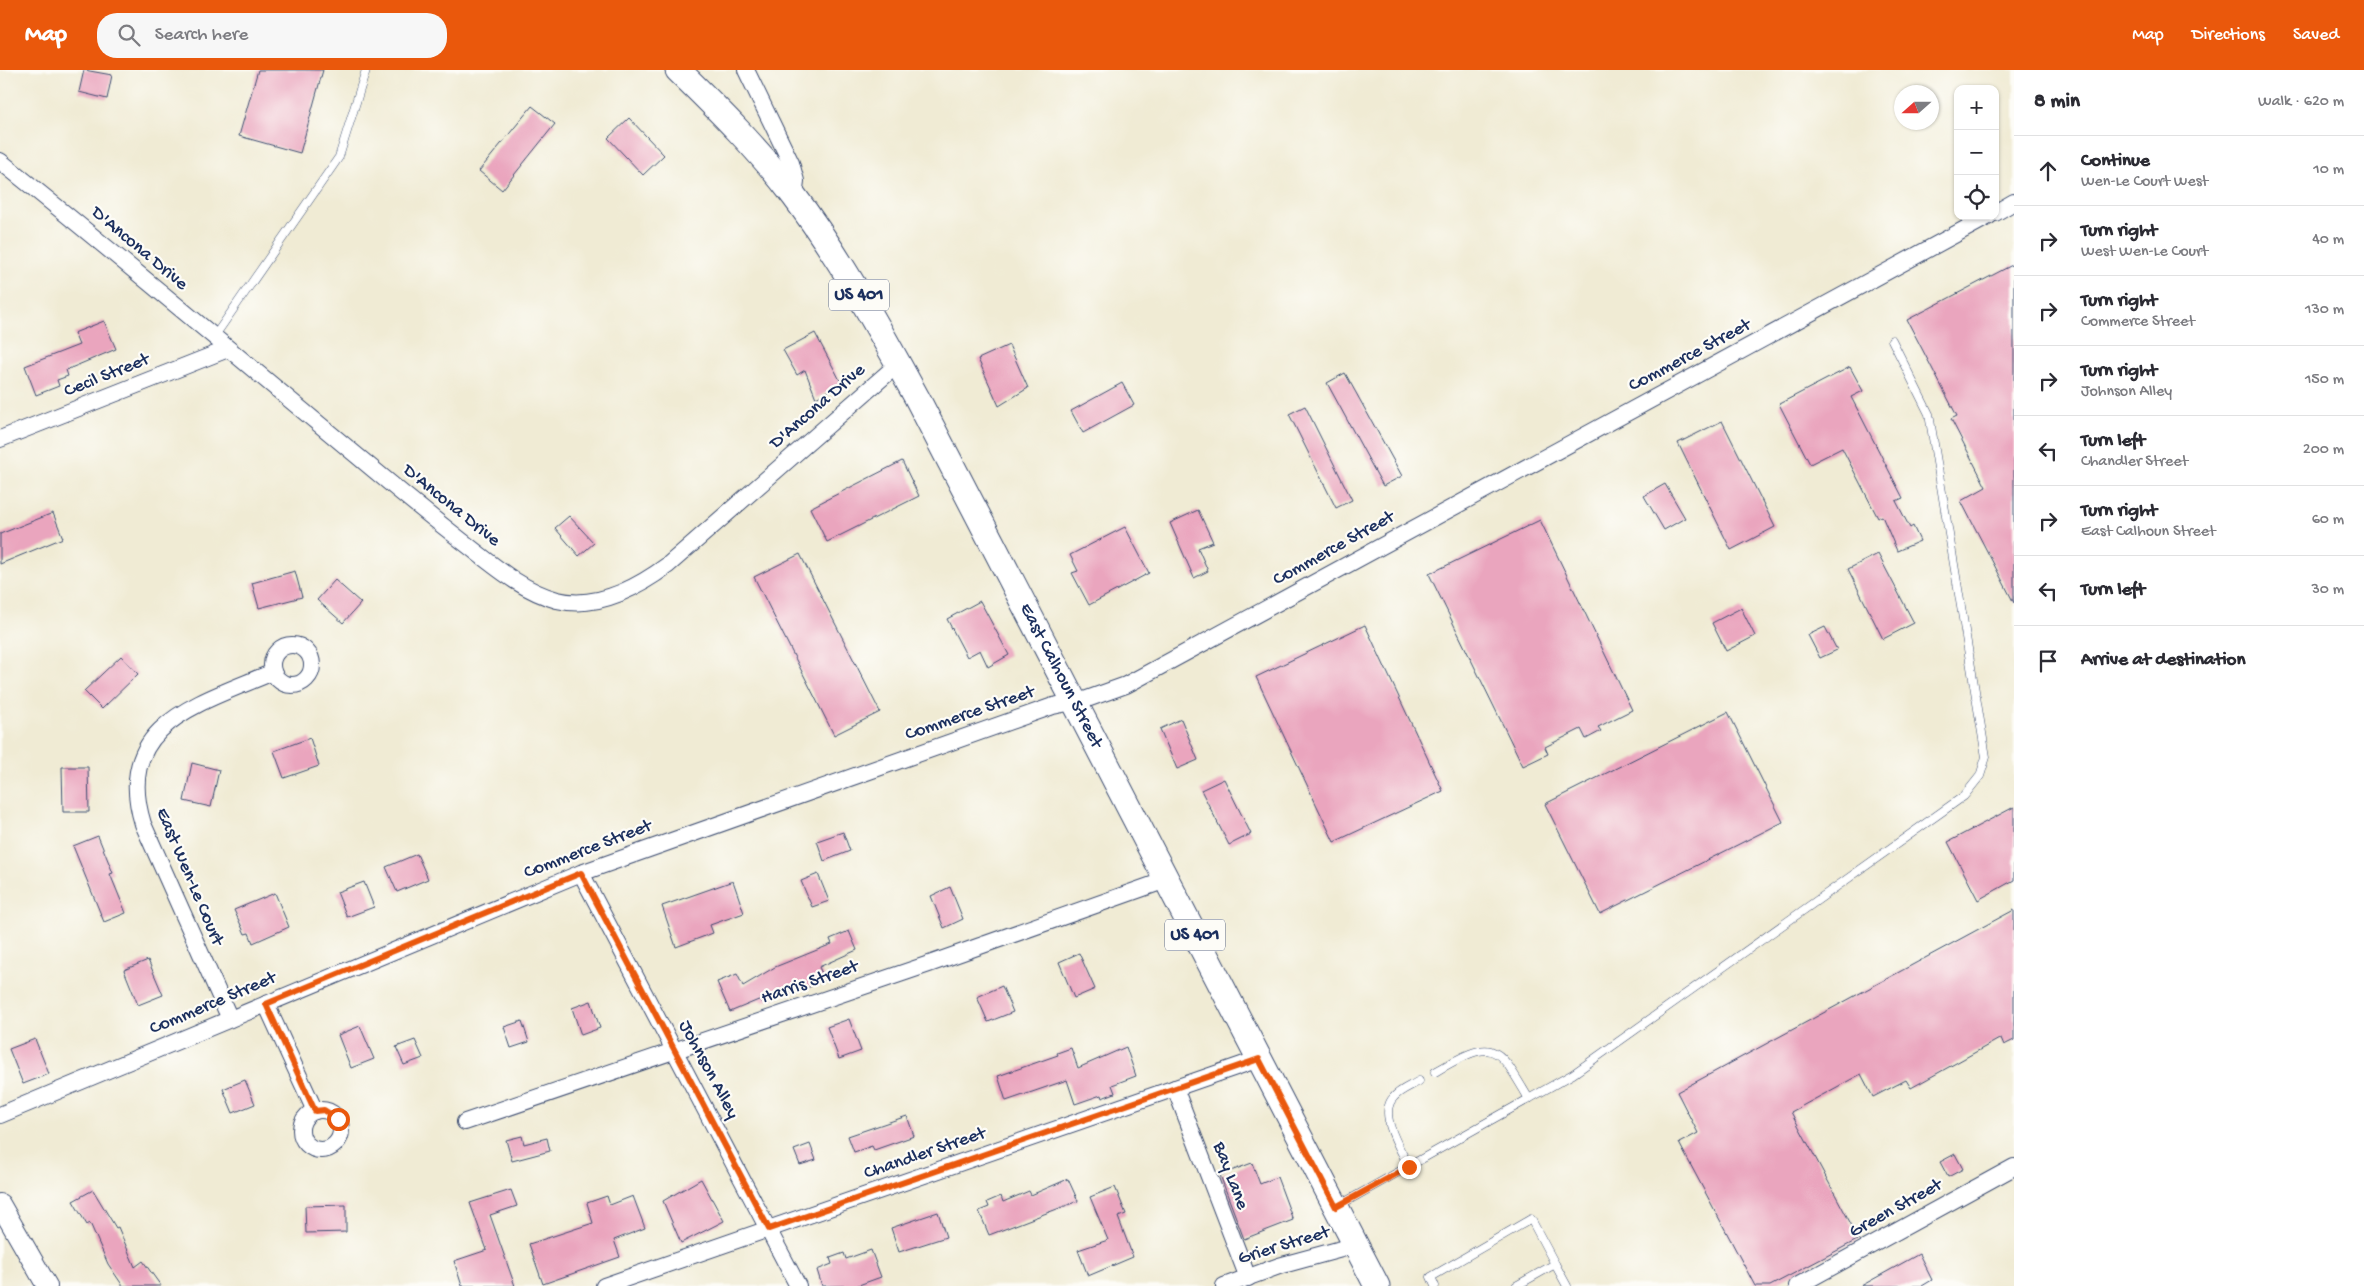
<!DOCTYPE html>
<meta charset="utf-8">
<style>
body{margin:0;font-family:"Gochi Hand",sans-serif;background:#f7f7f7;color:#2b2b33}
.controls{position:absolute;right:15px;top:15px;display:grid;overflow:hidden;border-radius:10px;box-shadow:0 1px 4px #0004}
.controls button{width:45px;height:45px;display:grid;place-items:center;padding:0;border:0;border-bottom:1px solid #e1e1e2;background:#fff;color:#2b2b33;font:25px sans-serif}
.compass{position:absolute;left:1894px;top:15px;width:45px;height:45px;border-radius:50%;background:#fff;box-shadow:0 1px 4px #0004;rotate:249deg}
.stop{position:absolute;width:15px;height:15px;margin:-11px;border:4px solid #ea580c;border-radius:50%;background:#fff}
.stop.end{background:#ea580c;border-color:#fff;box-shadow:0 1px 5px #0008}
.list{margin:0;padding:0;list-style:none}
h2{display:flex;justify-content:space-between;align-items:center;height:65px;margin:0;padding:0 20px;font-size:21px}
h2 small{font-size:16px;font-weight:400;color:#7c7c81}
.list li{display:grid;grid-template-columns:32px 1fr auto;gap:15px;align-items:center;box-sizing:border-box;height:70px;padding:0 20px;border-top:1px solid #e1e1e2}
.list b{display:block;font-size:19px;white-space:nowrap}
.list p{margin:0;font-size:16px;white-space:nowrap;color:#7c7c81}
.list em{font-size:16px;font-style:normal;color:#7c7c81}
.icon{flex:none;width:28px;height:28px;fill:none;stroke:currentColor;stroke-width:2;stroke-linecap:round;stroke-linejoin:round}
.map{position:relative;flex:none;width:2014px;height:1216px;overflow:hidden}
header{display:flex;align-items:center;gap:30px;box-sizing:border-box;height:70px;padding:0 25px;background:#ea580c;color:#fff}
header strong{font-size:24px}
nav{display:flex;gap:28px;margin-inline-start:auto;font-size:18px}
.search{width:350px;height:45px;background:#f7f7f7;display:flex;align-items:center;gap:12px;box-sizing:border-box;padding:0 18px;border-radius:20px;color:#7c7c81;font-size:19px}
main{display:flex}
aside{flex:1;background:#fff}
.map>svg:first-child{display:block}
.building{fill:#eaa5be}
.lines{fill:none;stroke-linecap:round;stroke-linejoin:round}
.service-casing{stroke:#3b4b70;stroke-width:9}
.minor-casing{stroke:#3b4b70;stroke-width:18}
.tertiary-casing{stroke:#3b4b70;stroke-width:22}
.primary-casing{stroke:#3b4b70;stroke-width:27}
.service{stroke:#fff;stroke-width:8}
.minor{stroke:#fff;stroke-width:16}
.tertiary{stroke:#fff;stroke-width:20}
.primary{stroke:#fff;stroke-width:25}
.route{stroke:#ea580c;stroke-width:6}
.labels{text-anchor:middle;dominant-baseline:central;stroke-width:4.5;stroke-linejoin:round;paint-order:stroke}
.shield{fill:#fdfcf7;stroke:#5f6c8c;stroke-width:1}
.shield-label{font-size:18px;font-weight:bold;fill:#1b2f5e}
.street-label{font-size:19px;fill:#1b2f5e;stroke:#fdfcf7}
</style>
<header>
<strong>Map</strong>
<div class="search"><svg class="icon" aria-label="search" viewBox="0 0 24 24"><circle cx="10" cy="10" r="6"/><path d="M15 15l6 6"/></svg>Search here</div>
<nav><a>Map</a><a>Directions</a><a>Saved</a></nav>
</header>
<main>
<div class="map">
<svg width="2014" height="1216" viewBox="0 0 2014 1216">
<rect width="100%" height="100%" fill="#fdfcf7"/>
<filter id="ink" filterUnits="userSpaceOnUse"><feTurbulence type="fractalNoise" baseFrequency=".02" numOctaves="2"/><feDisplacementMap in="SourceGraphic" scale="10" xChannelSelector="R" yChannelSelector="G"/><feConvolveMatrix kernelMatrix="1 2 1 2 8 2 1 2 1" color-interpolation-filters="sRGB"/></filter>
<filter id="wash" filterUnits="userSpaceOnUse"><feTurbulence type="fractalNoise" baseFrequency=".0096" numOctaves="4" result="noise"/><feDisplacementMap in="SourceGraphic" scale="20" xChannelSelector="R" yChannelSelector="G"/><feGaussianBlur stdDeviation="1.12" result="paint"/><feColorMatrix in="noise" values="0 0 0 0 0 0 0 0 0 0 0 0 0 0 0 0 0 1.4 0 .05"/><feComposite in="paint" operator="in"/></filter>
<g filter="url(#wash)">
<rect width="100%" height="100%" fill="#f0ebd4"/>
<g id="blocks">
<!-- building -->
<g class="building">
<path d="M84,0L112,5L107,29L79,22Z"/>
<path d="M258,0H323L300,83L239,66Z"/>
<path d="M532,36L555,54L502,120L479,101Z"/>
<path d="M629,48L664,85L643,105L608,68Z"/>
<path d="M2014,194V533L1961,431L1986,417L1951,349L1957,346L1907,250Z"/>
<path d="M104,251L116,279L66,300L68,306L57,310L59,316L36,325L25,296L79,275L74,263Z"/>
<path d="M815,263L842,314L816,328L805,300L797,305L783,280Z"/>
<path d="M1009,275L1028,318L999,336L978,289Z"/>
<path d="M1850,297L1863,321L1851,327L1903,428L1896,431L1910,458L1913,456L1920,471L1897,481L1882,446L1878,448L1842,378L1810,394L1779,334Z"/>
<path d="M1345,303L1402,406L1383,416L1327,313Z"/>
<path d="M1122,313L1134,335L1083,363L1071,341Z"/>
<path d="M1305,336L1352,430L1336,438L1289,344Z"/>
<path d="M1722,351L1775,457L1731,480L1678,373Z"/>
<path d="M902,391L919,426L827,472L810,438Z"/>
<path d="M1665,414L1685,448L1664,460L1644,426Z"/>
<path d="M1198,440L1213,472L1198,478L1208,501L1194,508L1170,453Z"/>
<path d="M53,443L63,468L0,494V464Z"/>
<path d="M569,446L594,473L579,486L555,458Z"/>
<path d="M1540,450L1632,640L1598,657L1601,661L1586,669L1581,659L1545,677L1548,684L1523,696L1429,504Z"/>
<path d="M1125,457L1149,503L1089,535L1072,503L1078,501L1070,485Z"/>
<path d="M800,484L880,642L834,665L754,507Z"/>
<path d="M1878,484L1914,553L1883,569L1848,499Z"/>
<path d="M295,501L302,527L259,538L252,513Z"/>
<path d="M335,510L361,533L343,553L317,530Z"/>
<path d="M980,531L1009,585L988,597L980,580L967,587L947,549Z"/>
<path d="M1741,538L1755,566L1726,581L1712,553Z"/>
<path d="M1365,555L1443,721L1334,772L1256,607Z"/>
<path d="M1825,557L1837,580L1820,588L1808,565Z"/>
<path d="M121,586L138,604L102,639L84,621Z"/>
<path d="M1728,642L1783,752L1600,844L1545,734Z"/>
<path d="M1181,649L1198,690L1177,699L1160,659Z"/>
<path d="M310,668L319,696L284,708L274,681Z"/>
<path d="M192,693L219,700L211,737L184,731Z"/>
<path d="M62,697H88L89,742H63Z"/>
<path d="M1224,709L1251,764L1229,775L1201,720Z"/>
<path d="M2014,737V810L1978,830L1948,772Z"/>
<path d="M843,762L850,781L824,791L817,771Z"/>
<path d="M98,766L113,803L110,804L126,843L104,852L73,776Z"/>
<path d="M417,784L428,809L397,822L386,797Z"/>
<path d="M818,804L829,831L812,837L801,811Z"/>
<path d="M733,811L744,843L710,855L713,863L676,877L662,836Z"/>
<path d="M364,812L374,837L347,847L337,822Z"/>
<path d="M950,817L963,849L944,858L931,826Z"/>
<path d="M275,823L289,857L253,873L249,863L245,864L234,840Z"/>
<path d="M2014,840V970L2004,975L2001,968L1911,1018L1906,1010L1873,1027L1861,1004L1791,1042L1859,1169L1770,1216H1755L1679,1073L1698,1063L1677,1022Z"/>
<path d="M849,861L857,880L819,897L825,910L800,921L799,919L762,932L761,929L730,942L717,912L737,904L743,916L775,897L832,874L830,869Z"/>
<path d="M1079,883L1095,919L1074,928L1059,892Z"/>
<path d="M148,890L163,925L138,935L124,900Z"/>
<path d="M1002,916L1013,942L988,952L977,927Z"/>
<path d="M591,931L600,958L581,965L572,938Z"/>
<path d="M849,949L861,981L839,989L827,957Z"/>
<path d="M522,951L529,972L511,978L504,957Z"/>
<path d="M360,956L374,989L351,998L338,965Z"/>
<path d="M35,969L49,1004L23,1014L9,979Z"/>
<path d="M415,970L423,988L404,995L396,977Z"/>
<path d="M1126,977L1136,1006L1112,1015L1115,1023L1102,1028L1101,1025L1075,1034L1067,1010L1006,1031L998,1006L1058,985L1057,983L1071,978L1078,998Z"/>
<path d="M245,1010L255,1034L233,1043L223,1019Z"/>
<path d="M907,1046L914,1066L874,1080L872,1076L854,1082L848,1066Z"/>
<path d="M522,1066L524,1074L547,1068L550,1081L512,1091L506,1070Z"/>
<path d="M810,1074L816,1090L800,1095L794,1080Z"/>
<path d="M1955,1084L1963,1099L1948,1107L1940,1092Z"/>
<path d="M1252,1093L1260,1114L1277,1107L1293,1150L1244,1169L1220,1105Z"/>
<path d="M701,1109L724,1151L681,1173L663,1131Z"/>
<path d="M1068,1109L1078,1131L989,1165L979,1141L989,1137L987,1132L1001,1126L1003,1132L1029,1121L1031,1125Z"/>
<path d="M1115,1117L1126,1144L1118,1147L1133,1187L1088,1206L1078,1180L1108,1170L1090,1127Z"/>
<path d="M93,1120L116,1158L118,1157L135,1197L143,1191L161,1216H123L108,1194L90,1153L87,1155L73,1131Z"/>
<path d="M511,1120L517,1136L490,1145L515,1216H462L454,1191L487,1180L470,1133Z"/>
<path d="M607,1126L610,1135L633,1126L645,1158L614,1170L620,1187L543,1214L529,1174L593,1153L587,1133Z"/>
<path d="M346,1135V1162L306,1163L305,1136Z"/>
<path d="M938,1142L946,1167L899,1182L891,1158Z"/>
<path d="M871,1180L881,1207L856,1216H822L817,1200L832,1194L830,1188L844,1183L846,1189Z"/>
<path d="M1919,1184L1932,1210L1922,1216H1861Z"/>
</g>
</g>
</g>
<g filter="url(#ink)">
<use href="#blocks" fill-opacity="0" stroke="#3b4b70" stroke-width="1"/>
<g class="lines">
<defs>
<g id="service">
<path d="M214,267L339,87L366,0"/>
<path d="M1435,1002C1495,967 1496,973 1529,1029"/>
<path d="M1409,1097C1401,1080 1378,1045 1393,1028C1399,1020 1411,1016 1419,1011"/>
<path d="M1338,1136L1573,1004L1964,726L1980,706L1986,687L1929,344L1892,270"/>
<path d="M1435,1216L1431,1207L1531,1149L1555,1194"/>
<path d="M1516,1216L1555,1194L1567,1216"/>
</g>
<g id="minor">
<path d="M746,0L791,93L796,111L794,126"/>
<path d="M0,91C124,190 245,293 367,394C398,420 430,446 462,471C491,493 520,520 557,530C597,540 637,518 668,495L898,294"/>
<path d="M1995,143L2014,132"/>
<path d="M0,369L228,279"/>
<circle cx="292" cy="595" r="20"/>
<path d="M581,803L798,1216"/>
<path d="M266,934L315,1041"/>
<path d="M230,949L143,754C112,654 201,633 273,602"/>
<path d="M1175,1018L1248,1208"/>
<circle cx="321" cy="1060" r="20"/>
<path d="M0,1045L581,803L1053,636L1087,629L1126,615L1989,146"/>
<path d="M465,1052L932,893L1166,810"/>
<path d="M604,1216L1259,989"/>
<path d="M1224,1216L1279,1196L1356,1175"/>
<path d="M1797,1216L2014,1097"/>
</g>
<path id="tertiary" d="M0,1134L47,1216"/>
<g id="primary">
<path id="s1" d="M678,0C719,40 760,81 794,126C842,190 879,259 917,328L1377,1216"/>
</g>
</defs>
<!-- service casing -->
<use href="#service" class="service-casing"/>
<!-- minor casing -->
<use href="#minor" class="minor-casing"/>
<!-- tertiary casing -->
<use href="#tertiary" class="tertiary-casing"/>
<!-- primary casing -->
<use href="#primary" class="primary-casing"/>
<!-- service -->
<use href="#service" class="service"/>
<!-- minor -->
<use href="#minor" class="minor"/>
<!-- tertiary -->
<use href="#tertiary" class="tertiary"/>
<!-- primary -->
<use href="#primary" class="primary"/>
</g>
</g>
<g class="lines" filter="url(#ink)">
<!-- route -->
<path class="route" d="M338,1049L324,1040L315,1041L266,934L581,803L769,1159L1259,989L1336,1137L1409,1097"/>
</g>
<g class="labels">
<!-- shield labels -->
<g class="shield">
<rect x="829" y="209.5" width="60" height="31" rx="4"/>
<rect x="1165" y="849.5" width="60" height="31" rx="4"/>
</g>
<g class="shield-label">
<text x="859" y="225">US 401</text>
<text x="1195" y="865">US 401</text>
</g>
<!-- street labels -->
<g class="street-label">
<text transform="translate(139 179) rotate(40)">D'Ancona Drive</text>
<text transform="translate(1690 286) rotate(-28)">Commerce Street</text>
<text transform="translate(107 306) rotate(-22)">Cecil Street</text>
<text transform="translate(818 337) rotate(-41)">D'Ancona Drive</text>
<text transform="translate(451 436) rotate(39)">D'Ancona Drive</text>
<text transform="translate(1334 479) rotate(-29)">Commerce Street</text>
<text stroke="none"><textPath href="#s1" startOffset="721">East Calhoun Street</textPath></text>
<text transform="translate(970 644) rotate(-19)">Commerce Street</text>
<text transform="translate(588 780) rotate(-21)">Commerce Street</text>
<text transform="translate(189 807) rotate(67)">East Wen-Le Court</text>
<text transform="translate(810 913) rotate(-19)">Harris Street</text>
<text transform="translate(213 934) rotate(-23)">Commerce Street</text>
<text transform="translate(708 1000) rotate(62)">Johnson Alley</text>
<text transform="translate(925 1084) rotate(-19)">Chandler Street</text>
<text transform="translate(1230 1106) rotate(69)">Bay Lane</text>
<text transform="translate(1896 1139) rotate(-29)">Green Street</text>
<text transform="translate(1284 1176) rotate(-17)">Grier Street</text>
</g>
</g>
</svg>
<div class="controls">
<button>+</button>
<button>−</button>
<button><svg class="icon" aria-label="locate" viewBox="0 0 24 24"><circle cx="12" cy="12" r="6"/><path d="M12 2v4M12 18v4M2 12h4M18 12h4"/></svg></button>
</div>
<svg class="compass" viewBox="-18 -18 36 36"><path d="M0-13l5 13h-10z" fill="#e53935"/><path d="M0 13l5-13h-10z" fill="#7c7c81"/></svg>
<div class="stop" style="left:338px;top:1049px"></div>
<div class="stop end" style="left:1409px;top:1097px"></div>
</div>
<aside>
<h2>8 min<small>Walk · 620 m</small></h2>
<ul class="list">
<li><svg class="icon" aria-label="ahead" viewBox="0 0 24 24"><path d="M12 20V5M6 11l6-6 6 6"/></svg><div><b>Continue</b><p>Wen-Le Court West</p></div><em>10 m</em></li>
<li><svg class="icon" aria-label="right" viewBox="0 0 24 24"><path d="M7 20v-9h11M14 6l5 5-5 5"/></svg><div><b>Turn right</b><p>West Wen-Le Court</p></div><em>40 m</em></li>
<li><svg class="icon" aria-label="right" viewBox="0 0 24 24"><path d="M7 20v-9h11M14 6l5 5-5 5"/></svg><div><b>Turn right</b><p>Commerce Street</p></div><em>130 m</em></li>
<li><svg class="icon" aria-label="right" viewBox="0 0 24 24"><path d="M7 20v-9h11M14 6l5 5-5 5"/></svg><div><b>Turn right</b><p>Johnson Alley</p></div><em>150 m</em></li>
<li><svg class="icon" aria-label="left" viewBox="0 0 24 24"><path d="M17 20v-9H6M10 6l-5 5 5 5"/></svg><div><b>Turn left</b><p>Chandler Street</p></div><em>200 m</em></li>
<li><svg class="icon" aria-label="right" viewBox="0 0 24 24"><path d="M7 20v-9h11M14 6l5 5-5 5"/></svg><div><b>Turn right</b><p>East Calhoun Street</p></div><em>60 m</em></li>
<li><svg class="icon" aria-label="left" viewBox="0 0 24 24"><path d="M17 20v-9H6M10 6l-5 5 5 5"/></svg><div><b>Turn left</b></div><em>30 m</em></li>
<li><svg class="icon" aria-label="arrive" viewBox="0 0 24 24"><path d="M6 21V4h12l-3 4 3 4H6"/></svg><div><b>Arrive at destination</b></div></li>
</ul>
</aside>
</main>
